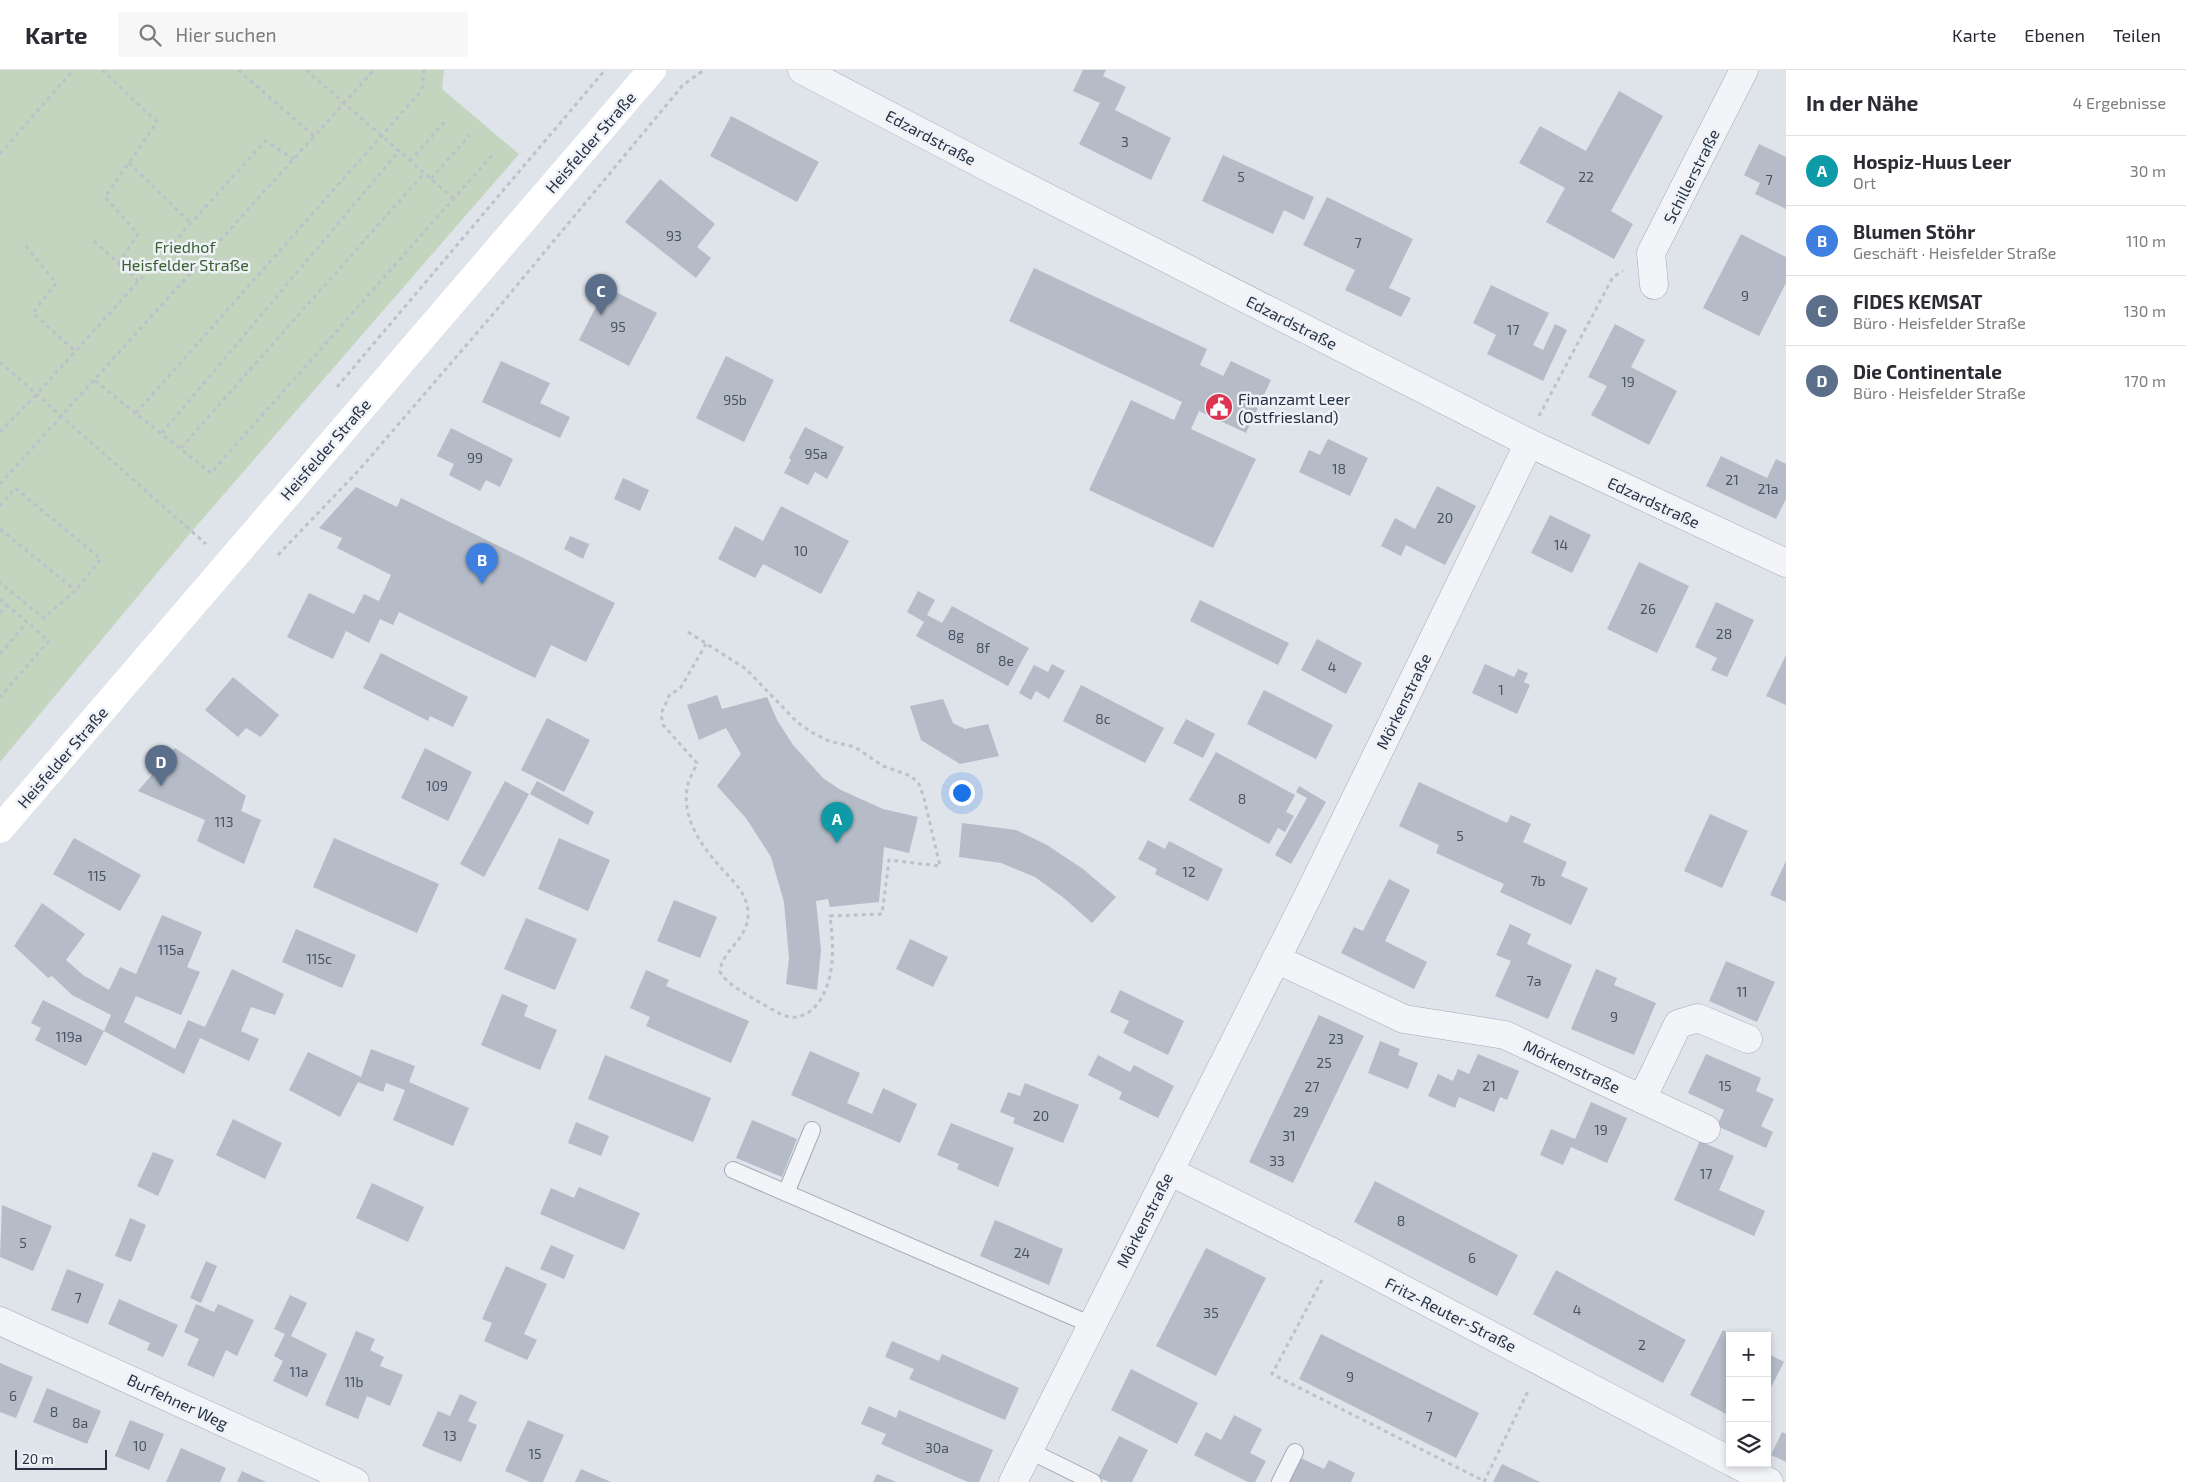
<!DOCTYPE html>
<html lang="de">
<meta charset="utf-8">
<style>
body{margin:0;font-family:"Exo 2",sans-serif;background:#f7f7f7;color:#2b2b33}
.controls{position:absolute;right:15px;bottom:15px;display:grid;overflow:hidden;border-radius:0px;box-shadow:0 2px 8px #0003}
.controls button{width:45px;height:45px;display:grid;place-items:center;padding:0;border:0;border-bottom:1px solid #e1e1e2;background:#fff;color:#2b2b33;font:25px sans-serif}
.scale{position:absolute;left:15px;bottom:12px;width:92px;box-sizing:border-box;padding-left:5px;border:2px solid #263043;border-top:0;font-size:14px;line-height:18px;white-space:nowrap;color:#263043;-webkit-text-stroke:4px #eef2f7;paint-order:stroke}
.you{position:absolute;left:961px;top:722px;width:18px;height:18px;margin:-12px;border:4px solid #fff;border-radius:50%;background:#1a73e8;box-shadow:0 0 0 8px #1a73e833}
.badge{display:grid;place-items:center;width:32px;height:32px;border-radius:50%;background:#b45309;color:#fff;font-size:16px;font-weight:700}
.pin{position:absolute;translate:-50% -41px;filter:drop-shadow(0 1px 2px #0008)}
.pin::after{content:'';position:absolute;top:26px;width:18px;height:15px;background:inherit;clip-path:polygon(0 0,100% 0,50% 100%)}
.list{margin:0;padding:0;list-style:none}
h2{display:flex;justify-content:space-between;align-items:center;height:65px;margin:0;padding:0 20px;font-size:21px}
h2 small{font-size:16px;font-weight:400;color:#7c7c81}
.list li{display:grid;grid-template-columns:32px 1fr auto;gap:15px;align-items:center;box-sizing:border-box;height:70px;padding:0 20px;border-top:1px solid #e1e1e2}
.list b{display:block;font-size:19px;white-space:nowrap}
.list p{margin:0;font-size:16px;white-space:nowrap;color:#7c7c81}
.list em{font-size:16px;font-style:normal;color:#7c7c81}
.icon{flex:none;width:28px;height:28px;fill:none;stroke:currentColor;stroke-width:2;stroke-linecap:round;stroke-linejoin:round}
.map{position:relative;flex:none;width:1786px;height:1412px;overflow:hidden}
header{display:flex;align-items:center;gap:30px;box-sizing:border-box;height:70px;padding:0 25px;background:#fff;border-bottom:1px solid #e1e1e2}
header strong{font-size:24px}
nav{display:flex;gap:28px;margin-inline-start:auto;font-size:18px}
.search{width:350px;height:45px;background:#f7f7f7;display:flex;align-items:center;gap:12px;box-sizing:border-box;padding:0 18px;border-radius:0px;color:#7c7c81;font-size:19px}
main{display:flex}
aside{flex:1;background:#fff}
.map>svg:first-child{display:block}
.green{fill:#c4d5bf}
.building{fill:#b5bcc8}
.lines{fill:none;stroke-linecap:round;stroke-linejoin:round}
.service-casing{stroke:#a4aab5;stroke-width:18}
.minor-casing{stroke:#a4aab5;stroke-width:29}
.path{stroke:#bdc1c9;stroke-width:3;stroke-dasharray:4 4;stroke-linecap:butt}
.service{stroke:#f2f4f8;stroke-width:16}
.minor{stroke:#f2f4f8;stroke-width:28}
.secondary{stroke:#fff;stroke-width:28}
.labels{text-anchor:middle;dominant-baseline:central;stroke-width:5;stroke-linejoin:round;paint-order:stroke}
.number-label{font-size:14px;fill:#4a5364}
.street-label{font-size:16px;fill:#263043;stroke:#eef2f7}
.park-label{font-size:16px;fill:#3a6031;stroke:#eef2f7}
.poi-label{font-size:16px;fill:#263043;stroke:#eef2f7;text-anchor:start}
</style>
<header>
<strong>Karte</strong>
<div class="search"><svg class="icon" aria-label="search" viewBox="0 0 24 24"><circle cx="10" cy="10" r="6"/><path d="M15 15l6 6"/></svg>Hier suchen</div>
<nav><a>Karte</a><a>Ebenen</a><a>Teilen</a></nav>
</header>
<main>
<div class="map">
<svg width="1786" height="1412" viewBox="0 0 1786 1412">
<rect width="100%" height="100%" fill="#dfe3ea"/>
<!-- green -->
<path class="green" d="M0,0H444L442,19L519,84L192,461L0,692Z"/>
<!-- building -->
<g class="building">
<path d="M1083,0H1106L1103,6L1126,17L1115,40L1171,68L1151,110L1079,74L1100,33L1073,21Z"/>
<path d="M1619,21L1663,46L1611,141L1633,154L1614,189L1546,152L1565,118L1519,93L1540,56L1586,81Z"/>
<path d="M731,46L819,92L797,132L710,86Z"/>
<path d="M1759,74L1786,87V139L1755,124L1760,113L1744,105Z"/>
<path d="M1223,85L1314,127L1304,150L1284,140L1273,164L1202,131Z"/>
<path d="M660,109L715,154L697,177L711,188L696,208L625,152Z"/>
<path d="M1327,127L1413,169L1389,218L1411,228L1401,247L1345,220L1355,200L1303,175Z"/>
<path d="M1741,164L1786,187V213L1759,266L1703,238Z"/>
<path d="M1034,198L1207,279L1200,295L1223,306L1231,291L1271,310L1246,363L1199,341L1191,359L1256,389L1213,478L1089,420L1131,330L1174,350L1182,332L1009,251Z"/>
<path d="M1491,215L1549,243L1533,275L1543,280L1555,254L1567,260L1543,311L1487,284L1496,265L1473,253Z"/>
<path d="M606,217L657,243L629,296L579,270Z"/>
<path d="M1615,254L1645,270L1631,297L1677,321L1649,375L1591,345L1607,316L1588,307Z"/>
<path d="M726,286L774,310L744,372L696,348Z"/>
<path d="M501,291L550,313L540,333L570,347L560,368L482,332Z"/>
<path d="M805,357L844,377L827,409L815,402L808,415L784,403L791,390L789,388Z"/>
<path d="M451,358L513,389L500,417L486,410L480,421L449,405L454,394L437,386Z"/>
<path d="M1328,369L1368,388L1350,426L1299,402L1309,380L1320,385Z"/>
<path d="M1721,386L1767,408L1776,389L1786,394V429L1776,449L1706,416Z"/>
<path d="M623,408L649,420L640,441L614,429Z"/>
<path d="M1437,416L1476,436L1445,495L1406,475L1401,486L1381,476L1395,448L1415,459Z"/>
<path d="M356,417L397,437L401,428L615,533L586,592L551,575L535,608L399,542L393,555L380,549L369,573L346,561L333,589L287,567L309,523L354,544L364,524L379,531L391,505L337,478L342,468L319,458Z"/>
<path d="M781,436L849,471L821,524L763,494L755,508L718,489L735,456L763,471Z"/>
<path d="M1550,445L1591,465L1572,503L1531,483Z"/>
<path d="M570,466L589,474L583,489L564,479Z"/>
<path d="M1639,492L1689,516L1657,583L1607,559Z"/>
<path d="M918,521L935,530L927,545L942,553L952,536L1029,578L1008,616L916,566L924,552L907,542Z"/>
<path d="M1200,530L1289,573L1278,595L1190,551Z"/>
<path d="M1716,532L1754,550L1727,607L1711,600L1717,588L1695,577Z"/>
<path d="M1317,569L1362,593L1346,624L1301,600Z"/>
<path d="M381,583L468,627L453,657L430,646L428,651L363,618Z"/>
<path d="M1786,585V635L1766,626Z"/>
<path d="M1052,594L1065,601L1049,629L1036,621L1031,630L1019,623L1034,595L1048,602Z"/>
<path d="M1485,594L1514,607L1518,599L1528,603L1524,612L1530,615L1517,644L1472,623Z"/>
<path d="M233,607L279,645L261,667L246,658L238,667L205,640Z"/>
<path d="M1081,615L1164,658L1145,693L1063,651Z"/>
<path d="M1264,620L1333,655L1316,689L1247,654Z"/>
<path d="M717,625L722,639L767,627L777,650L793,675L824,709L841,720L883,739L918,747L909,783L884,777L879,832L830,837L828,829L816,831L821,880L817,920L786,914L789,888L784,832L771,787L746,748L717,716L741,684L726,658L699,670L687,635Z"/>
<path d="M943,629L953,653L965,659L988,654L999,686L960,694L921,670L910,636Z"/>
<path d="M547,648L590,670L564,722L521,700Z"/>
<path d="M1186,649L1215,664L1203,688L1173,673Z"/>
<path d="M175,678L246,726L241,741L261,750L244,794L197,771L205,750L138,721Z"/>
<path d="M425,678L472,702L448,751L401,728Z"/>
<path d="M1216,682L1295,725L1286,742L1294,746L1285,762L1278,758L1269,774L1189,730Z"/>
<path d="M505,711L529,724L484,807L460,794Z"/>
<path d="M537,711L594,742L588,755L530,724Z"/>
<path d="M1419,712L1507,753L1511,745L1531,754L1523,772L1567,792L1561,806L1588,818L1571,855L1500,822L1504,814L1436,783L1439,775L1399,756Z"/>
<path d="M1299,716L1326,732L1291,794L1275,785L1307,728L1296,722Z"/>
<path d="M1710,744L1748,761L1722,818L1684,801Z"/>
<path d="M962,753L1016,760L1047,775L1083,799L1116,827L1092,853L1064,828L1035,807L1001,793L959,787Z"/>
<path d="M74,768L141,805L120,841L53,804Z"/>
<path d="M334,768L439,814L417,863L313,817Z"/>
<path d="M559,768L610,790L588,841L538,819Z"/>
<path d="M1148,770L1165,779L1169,771L1223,799L1208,831L1155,804L1157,799L1138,789Z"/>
<path d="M1786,791V832L1770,825Z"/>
<path d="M1389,809L1410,820L1385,871L1427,892L1414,919L1341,883L1354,857L1363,861Z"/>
<path d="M674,830L717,847L700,888L657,871Z"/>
<path d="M42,833L85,864L66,890L83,905L109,920L120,897L136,904L162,845L202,862L187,897L200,902L181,945L136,926L124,952L175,979L188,950L205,957L232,899L284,924L275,945L251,937L241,961L259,969L249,991L200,968L184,1004L104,961L86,996L35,970L41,958L31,953L43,930L104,961L111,945L72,925L52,906L48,908L14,876Z"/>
<path d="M526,848L577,869L555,920L504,899Z"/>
<path d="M1510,854L1531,864L1527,874L1572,895L1548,949L1495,926L1511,891L1496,885Z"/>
<path d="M296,859L356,885L342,918L282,892Z"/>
<path d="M910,869L948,887L933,917L896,899Z"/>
<path d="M1726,891L1775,912L1757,952L1709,931Z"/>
<path d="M1596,899L1617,908L1614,915L1656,933L1634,985L1571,959Z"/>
<path d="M646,900L669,910L666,916L749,951L731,993L646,956L650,947L630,938Z"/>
<path d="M1120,920L1184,951L1168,985L1123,963L1129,951L1110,942Z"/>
<path d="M502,924L528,935L524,946L557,960L540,1000L481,975Z"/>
<path d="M1319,945L1364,966L1293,1113L1249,1092Z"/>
<path d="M1380,971L1400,979L1398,985L1418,993L1408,1019L1368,1003Z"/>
<path d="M371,979L415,996L409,1012L469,1038L453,1076L393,1050L405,1020L386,1013L383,1022L358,1012L340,1047L289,1020L308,982L361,1007Z"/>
<path d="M810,981L860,1003L847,1033L872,1044L883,1018L917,1034L900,1073L791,1025Z"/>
<path d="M1478,984L1519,1001L1507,1030L1500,1027L1494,1042L1459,1027L1455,1038L1428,1026L1438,1004L1453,1011L1458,999L1469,1004Z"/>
<path d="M1706,984L1761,1008L1756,1021L1774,1029L1761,1056L1773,1062L1766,1078L1717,1056L1724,1040L1688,1023Z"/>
<path d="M605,985L711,1028L693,1072L588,1029Z"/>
<path d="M1098,985L1130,1002L1134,995L1174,1016L1158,1048L1119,1029L1122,1022L1088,1005Z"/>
<path d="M1025,1013L1079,1035L1063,1073L1013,1053L1015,1048L1000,1042L1008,1022L1020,1026Z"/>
<path d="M1591,1032L1627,1048L1607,1093L1571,1077L1563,1095L1540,1085L1551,1059L1575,1069Z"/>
<path d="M233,1049L282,1073L265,1109L216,1085Z"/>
<path d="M752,1050L797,1069L782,1107L736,1088Z"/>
<path d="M576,1052L609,1066L601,1086L568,1073Z"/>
<path d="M951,1053L1014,1078L998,1117L957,1099L959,1094L937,1085Z"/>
<path d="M1700,1071L1734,1086L1719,1120L1765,1141L1754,1166L1674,1130Z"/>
<path d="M153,1082L174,1090L158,1126L137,1116Z"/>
<path d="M1375,1111L1518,1185L1497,1226L1354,1152Z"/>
<path d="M372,1113L424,1137L408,1172L356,1148Z"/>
<path d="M579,1117L640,1143L624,1180L540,1144L551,1118L574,1128Z"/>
<path d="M2,1135L52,1156L33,1201L0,1187Z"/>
<path d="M130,1148L146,1155L131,1192L115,1186Z"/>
<path d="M995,1150L1063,1179L1049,1215L980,1186Z"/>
<path d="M551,1175L574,1185L564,1209L540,1199Z"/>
<path d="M1206,1178L1266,1208L1216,1306L1156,1276Z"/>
<path d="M206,1191L217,1196L201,1233L190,1228Z"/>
<path d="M506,1196L547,1214L524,1264L537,1270L527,1290L484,1271L492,1253L482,1249Z"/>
<path d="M67,1199L104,1214L88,1254L51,1240Z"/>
<path d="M1556,1200L1686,1270L1663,1313L1533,1244Z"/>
<path d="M290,1225L307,1233L291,1266L327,1284L307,1327L273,1311L283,1291L274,1286L285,1264L274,1259Z"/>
<path d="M119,1229L178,1255L163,1287L147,1280L150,1273L108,1254Z"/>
<path d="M196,1234L214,1242L218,1234L254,1250L237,1286L226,1280L214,1307L187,1295L199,1269L184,1262Z"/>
<path d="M1723,1260L1734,1266H1730V1346L1690,1325Z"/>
<path d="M356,1261L375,1269L370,1280L384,1287L380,1296L403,1305L390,1336L367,1326L358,1349L325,1335Z"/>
<path d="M1321,1264L1479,1343L1456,1388L1299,1309Z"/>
<path d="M892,1271L939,1291L942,1284L1019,1318L1005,1350L909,1309L914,1299L885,1287Z"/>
<path d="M1767,1283L1784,1292L1767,1325Z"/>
<path d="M0,1293L33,1307L16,1348L0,1342Z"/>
<path d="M1131,1299L1198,1333L1177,1374L1111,1340Z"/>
<path d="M47,1318L101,1341L87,1374L33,1352Z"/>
<path d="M460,1324L477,1332L468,1351L477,1355L461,1392L422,1376L438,1341L450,1346Z"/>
<path d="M869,1336L896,1348L899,1340L993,1380L979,1412H968L881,1374L886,1364L861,1354Z"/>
<path d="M1234,1345L1262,1359L1250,1383L1266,1391L1255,1412H1248L1194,1385L1206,1362L1221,1370Z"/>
<path d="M130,1350L164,1364L149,1400L115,1386Z"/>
<path d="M528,1350L564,1365L543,1412H530L505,1401Z"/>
<path d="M1782,1362L1786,1364V1392L1771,1385Z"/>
<path d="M1119,1366L1148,1380L1132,1412H1109L1098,1407Z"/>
<path d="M181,1378L226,1398L220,1412H166Z"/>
<path d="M1299,1387L1324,1399L1329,1390L1355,1403L1351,1412H1286Z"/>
<path d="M1502,1394L1540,1412H1493Z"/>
<path d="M581,1399L611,1412H575Z"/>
<path d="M242,1401L266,1412H237Z"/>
<path d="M877,1404L896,1412H873Z"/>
</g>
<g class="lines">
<defs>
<g id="service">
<path d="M733,1100L1092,1255"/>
<path d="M786,1123L812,1060"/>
<path d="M1028,1380L1093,1412"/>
<path d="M1280,1412L1295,1382"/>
</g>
<g id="minor">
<path d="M802,0L993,100L1529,373L1786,493"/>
<path d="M1654,215L1651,183L1744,0"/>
<path d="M1276,889L1404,949L1505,965L1706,1059"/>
<path d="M1642,1029L1678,954L1698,948L1748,969"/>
<path d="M1169,1101L1336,1184L1730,1391"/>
<path d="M0,1251L355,1412"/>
<path d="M1734,1393L1769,1412"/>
<path d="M1013,1412L1311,820L1529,373"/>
</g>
</defs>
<!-- service casing -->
<use href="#service" class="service-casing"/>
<!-- minor casing -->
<use href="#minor" class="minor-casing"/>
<!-- path -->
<g class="path">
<path d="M102,0L157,52L105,127L138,164L119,193"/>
<path d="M238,0L314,66"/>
<path d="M306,0L454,129"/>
<path d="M0,84L73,0"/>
<path d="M410,91L447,49"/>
<path d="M129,93L191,153"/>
<path d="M431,109L470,65"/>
<path d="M94,171L138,211"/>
<path d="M26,176L56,213L33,243L75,281"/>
<path d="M0,292L206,474"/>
<path d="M95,311L211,403L494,83"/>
<path d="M337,317L605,0"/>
<path d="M136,343L422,20L424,0"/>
<path d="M1539,346L1613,207L1623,201"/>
<path d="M0,362L36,325L265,71L294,89"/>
<path d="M162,363L399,81"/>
<path d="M181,378L424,103"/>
<path d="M0,414L374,0"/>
<path d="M0,436L15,418L101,489L75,521L44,548L0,513"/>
<path d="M0,459L75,520"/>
<path d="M278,485L360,399L494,243L683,15L704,0"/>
<path d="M0,529L49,571L0,627"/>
<path d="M0,543L7,535"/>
<path d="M688,562L746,599L797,652L811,662L829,671L855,677L883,696L911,706L919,714L924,728L940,796L889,790L882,844L830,846C834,876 836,914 814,938C807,944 800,948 790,947C779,945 769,937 759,932C745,923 729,916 720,902C721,880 750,869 748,842C747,824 735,813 723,800C703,778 682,750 687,718C688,710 694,701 697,693L663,655L661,644L670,624L680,619L706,574"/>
<path d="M0,584L27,552"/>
<path d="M1322,1210L1272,1304L1484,1411"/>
<path d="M1484,1412L1529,1319"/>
</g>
<!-- service -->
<use href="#service" class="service"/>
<!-- minor -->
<use href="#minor" class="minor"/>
<!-- secondary -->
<path class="secondary" d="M0,759L652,0"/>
</g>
<!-- icons -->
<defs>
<symbol id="civic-disc" viewBox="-11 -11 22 22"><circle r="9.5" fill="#dd354f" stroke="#eef2f7"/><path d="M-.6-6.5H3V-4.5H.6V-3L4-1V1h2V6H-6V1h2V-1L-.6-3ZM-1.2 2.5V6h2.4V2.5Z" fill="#fff"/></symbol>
</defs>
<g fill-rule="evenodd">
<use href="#civic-disc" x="1203" y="321" width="32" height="32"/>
</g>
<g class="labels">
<!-- number labels -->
<g class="number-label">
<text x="1125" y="71">3</text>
<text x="1241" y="106">5</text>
<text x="1586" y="106">22</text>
<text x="1769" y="109">7</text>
<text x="674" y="165">93</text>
<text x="1358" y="172">7</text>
<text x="1745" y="225">9</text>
<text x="618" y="256">95</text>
<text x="1513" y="259">17</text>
<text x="1628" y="311">19</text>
<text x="735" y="329">95b</text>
<text x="816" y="383">95a</text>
<text x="475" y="387">99</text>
<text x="1339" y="398">18</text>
<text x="1732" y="409">21</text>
<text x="1768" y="418">21a</text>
<text x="1445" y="447">20</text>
<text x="1561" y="474">14</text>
<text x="801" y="480">10</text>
<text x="1648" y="538">26</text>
<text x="1724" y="563">28</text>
<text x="956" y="564">8g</text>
<text x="983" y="577">8f</text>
<text x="1006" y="590">8e</text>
<text x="1332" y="596">4</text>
<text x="1501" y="619">1</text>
<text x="1103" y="648">8c</text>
<text x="437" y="715">109</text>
<text x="1242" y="728">8</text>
<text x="224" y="751">113</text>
<text x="1460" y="765">5</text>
<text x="1189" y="801">12</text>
<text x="97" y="805">115</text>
<text x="1538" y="810">7b</text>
<text x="171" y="879">115a</text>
<text x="319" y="888">115c</text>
<text x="1534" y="910">7a</text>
<text x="1742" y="921">11</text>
<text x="1614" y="946">9</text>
<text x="69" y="966">119a</text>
<text x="1336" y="968">23</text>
<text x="1324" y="992">25</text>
<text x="1489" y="1015">21</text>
<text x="1725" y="1015">15</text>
<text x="1312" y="1016">27</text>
<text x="1301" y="1041">29</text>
<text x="1041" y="1045">20</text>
<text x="1601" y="1059">19</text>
<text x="1289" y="1065">31</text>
<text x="1277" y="1090">33</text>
<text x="1706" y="1103">17</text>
<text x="1401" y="1150">8</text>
<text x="23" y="1172">5</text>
<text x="1022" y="1182">24</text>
<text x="1472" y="1187">6</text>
<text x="78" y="1227">7</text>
<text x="1577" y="1239">4</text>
<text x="1211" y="1242">35</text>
<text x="1642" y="1274">2</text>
<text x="299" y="1301">11a</text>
<text x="1350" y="1306">9</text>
<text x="354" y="1311">11b</text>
<text x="13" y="1325">6</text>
<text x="54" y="1341">8</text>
<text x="1429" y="1346">7</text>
<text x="80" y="1352">8a</text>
<text x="450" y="1365">13</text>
<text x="140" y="1375">10</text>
<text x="937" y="1377">30a</text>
<text x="535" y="1383">15</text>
</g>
<!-- street labels -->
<g class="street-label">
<text transform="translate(931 67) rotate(28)">Edzardstraße</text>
<text transform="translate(590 72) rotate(-49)">Heisfelder Straße</text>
<text transform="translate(1691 106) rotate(-63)">Schillerstraße</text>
<text transform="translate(1292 252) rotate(27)">Edzardstraße</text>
<text transform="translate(325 379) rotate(-49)">Heisfelder Straße</text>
<text transform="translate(1654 432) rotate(25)">Edzardstraße</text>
<text transform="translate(1403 631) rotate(-64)">Mörkenstraße</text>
<text transform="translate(62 687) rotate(-49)">Heisfelder Straße</text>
<text transform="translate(1572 996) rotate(25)">Mörkenstraße</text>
<text transform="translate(1144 1150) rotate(-63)">Mörkenstraße</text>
<text transform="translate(1451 1244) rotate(27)">Fritz-Reuter-Straße</text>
<text transform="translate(178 1331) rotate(25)">Burfehner Weg</text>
</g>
<!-- park labels -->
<g class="park-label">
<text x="185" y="176">Friedhof<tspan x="185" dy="18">Heisfelder Straße</tspan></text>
</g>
<!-- poi labels -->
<g class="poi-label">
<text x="1238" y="328">Finanzamt Leer<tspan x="1238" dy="18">(Ostfriesland)</tspan></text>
</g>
</g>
</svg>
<div class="controls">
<button>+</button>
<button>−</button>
<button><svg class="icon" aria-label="layers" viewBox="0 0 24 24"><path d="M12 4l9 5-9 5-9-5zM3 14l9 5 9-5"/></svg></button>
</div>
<div class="scale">20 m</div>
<div class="you"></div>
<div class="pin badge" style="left:837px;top:773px;background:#0f9aa8">A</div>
<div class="pin badge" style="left:482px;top:514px;background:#3f7fe0">B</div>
<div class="pin badge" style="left:601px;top:245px;background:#5c6f8a">C</div>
<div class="pin badge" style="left:161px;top:716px;background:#5c6f8a">D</div>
</div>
<aside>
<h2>In der Nähe<small>4 Ergebnisse</small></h2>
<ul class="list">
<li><span class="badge" style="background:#0f9aa8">A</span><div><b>Hospiz-Huus Leer</b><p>Ort</p></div><em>30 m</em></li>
<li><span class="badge" style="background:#3f7fe0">B</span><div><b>Blumen Stöhr</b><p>Geschäft · Heisfelder Straße</p></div><em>110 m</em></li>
<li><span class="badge" style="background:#5c6f8a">C</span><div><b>FIDES KEMSAT</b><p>Büro · Heisfelder Straße</p></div><em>130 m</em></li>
<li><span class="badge" style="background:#5c6f8a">D</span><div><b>Die Continentale</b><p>Büro · Heisfelder Straße</p></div><em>170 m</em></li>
</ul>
</aside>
</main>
